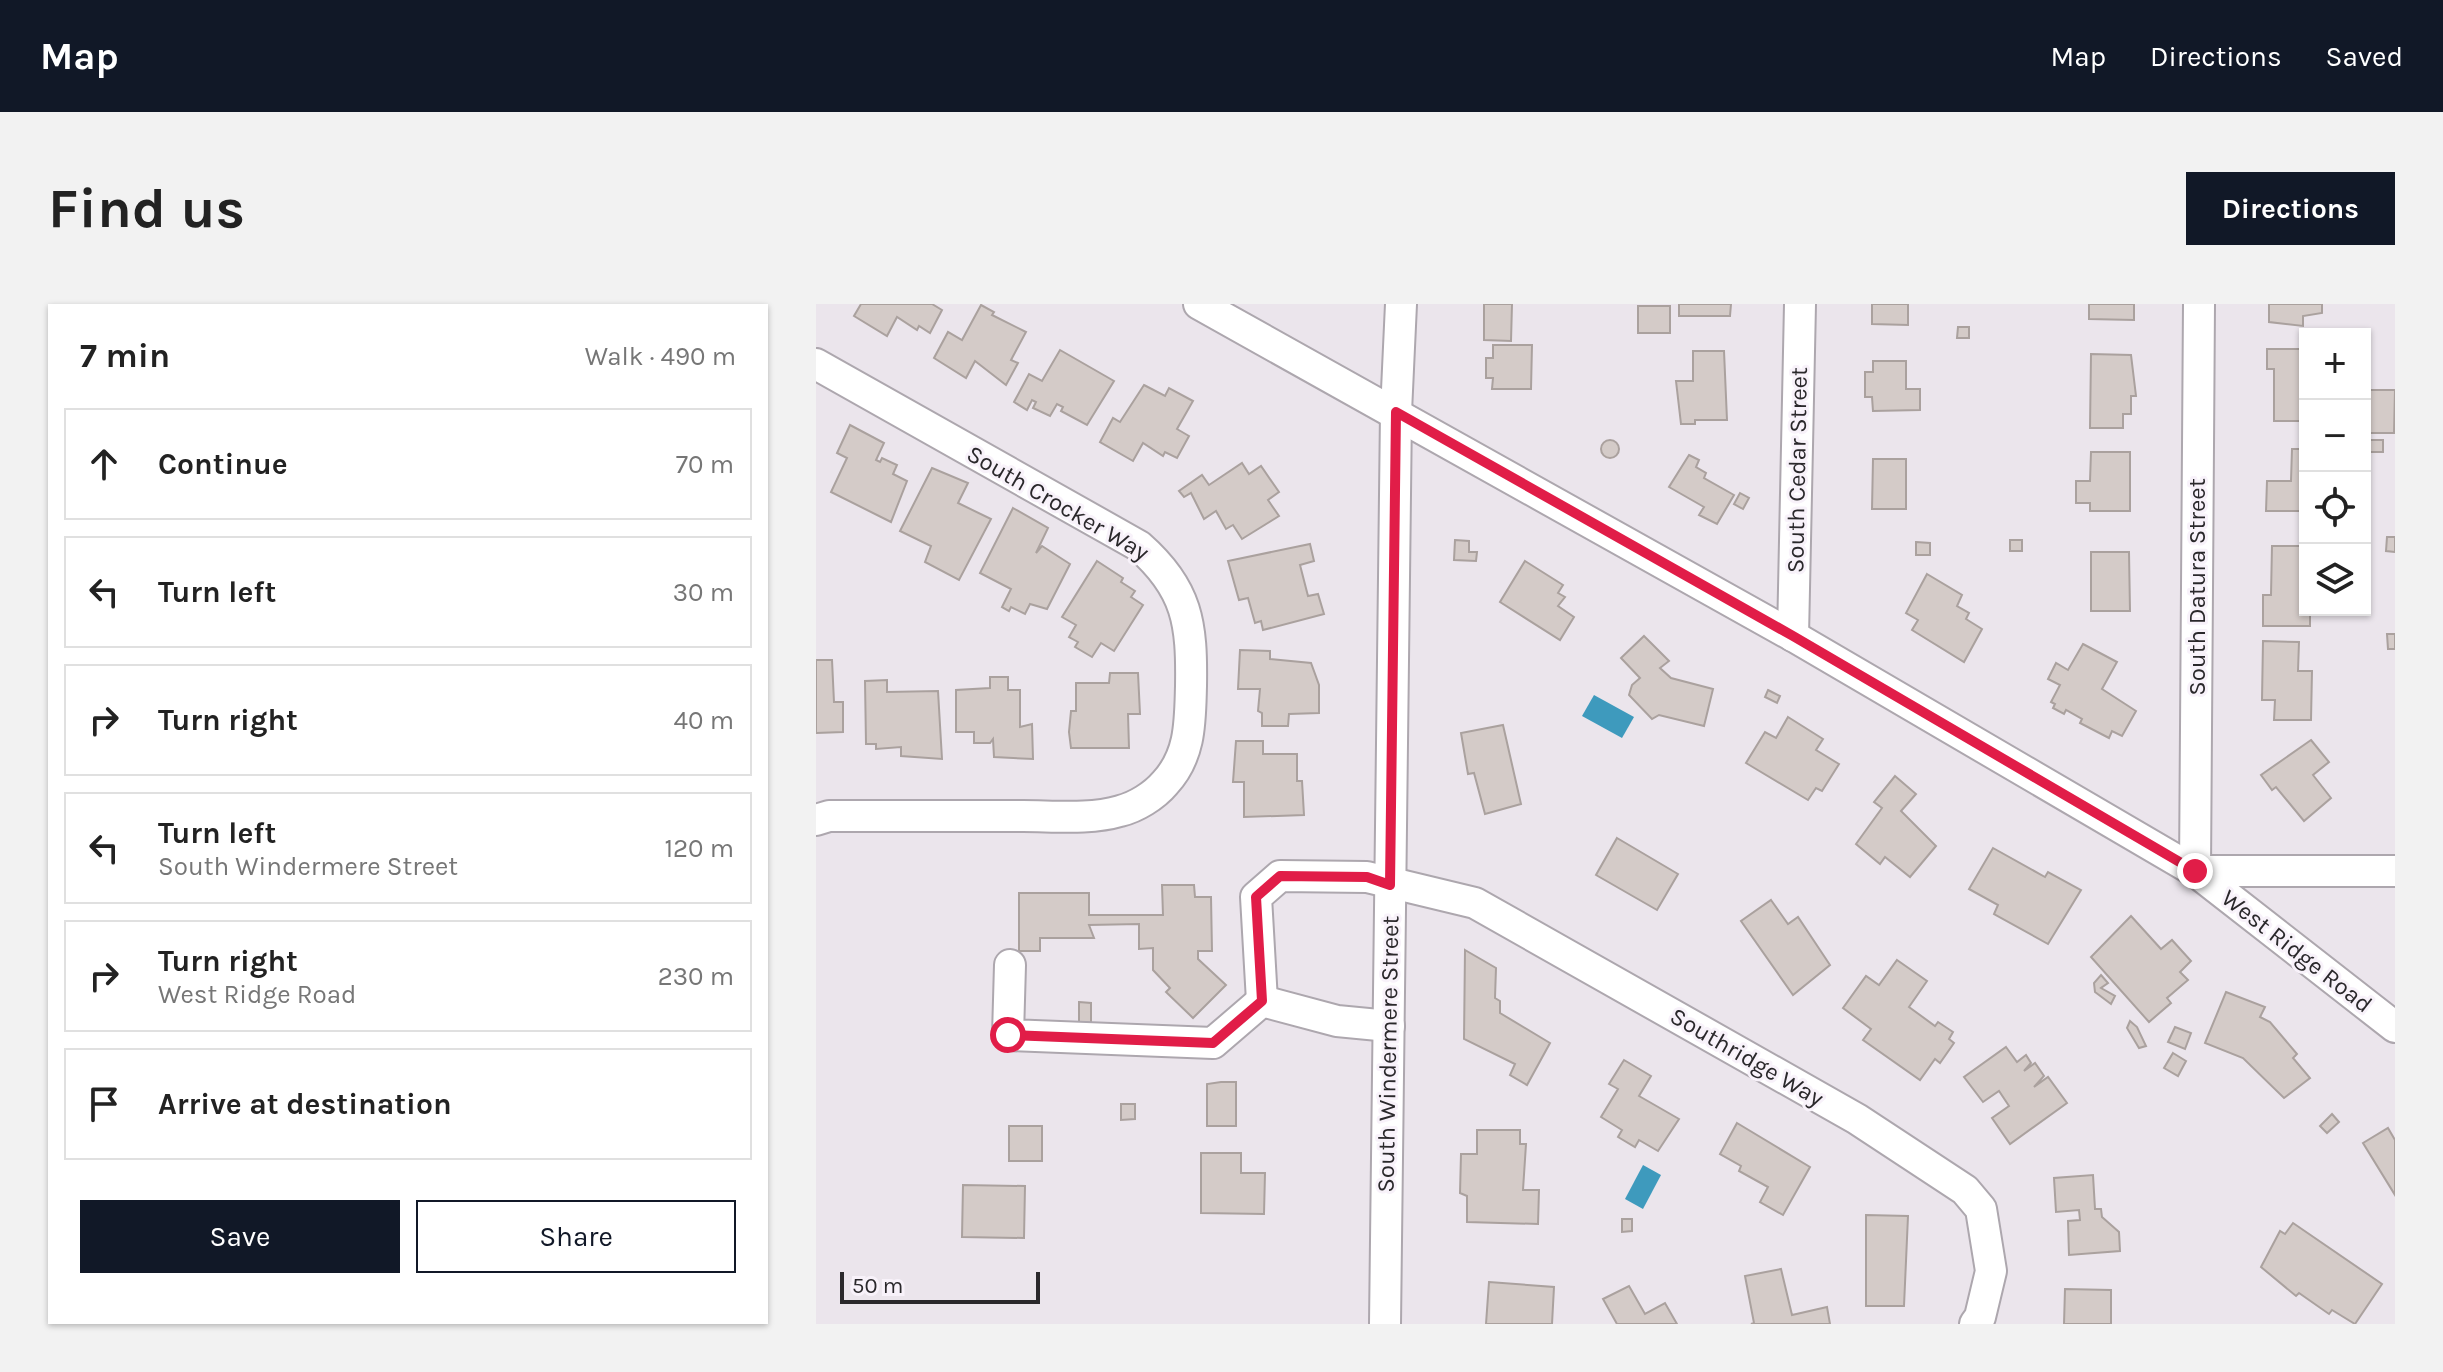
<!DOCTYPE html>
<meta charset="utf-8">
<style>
body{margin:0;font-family:Karla,sans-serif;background:#f2f2f2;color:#222}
.controls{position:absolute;right:24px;top:24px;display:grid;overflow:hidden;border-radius:0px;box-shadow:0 2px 6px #0004}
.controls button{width:72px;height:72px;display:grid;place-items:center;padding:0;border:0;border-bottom:2px solid #e0e0e0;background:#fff;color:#222;font:40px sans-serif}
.scale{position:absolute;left:24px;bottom:20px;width:200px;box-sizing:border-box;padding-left:8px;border:4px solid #2a282b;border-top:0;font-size:22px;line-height:28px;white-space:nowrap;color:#2a282b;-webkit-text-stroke:6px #f8f2fa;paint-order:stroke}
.stop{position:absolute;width:24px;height:24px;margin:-18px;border:6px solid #e11d48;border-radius:50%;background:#fff}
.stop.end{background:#e11d48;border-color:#fff;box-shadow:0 2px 8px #0008}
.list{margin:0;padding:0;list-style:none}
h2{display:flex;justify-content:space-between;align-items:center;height:104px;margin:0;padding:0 32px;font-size:34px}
h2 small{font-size:26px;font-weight:400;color:#767676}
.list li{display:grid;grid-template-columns:52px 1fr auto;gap:24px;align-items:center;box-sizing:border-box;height:112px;margin:0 16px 16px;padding:0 16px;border:2px solid #e0e0e0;border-radius:0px}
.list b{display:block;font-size:30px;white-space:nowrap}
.list p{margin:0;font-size:26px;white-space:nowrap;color:#767676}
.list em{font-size:26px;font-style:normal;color:#767676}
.actions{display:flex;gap:16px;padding:24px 32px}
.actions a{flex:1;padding:18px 0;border:2px solid #111827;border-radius:0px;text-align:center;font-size:28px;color:#111827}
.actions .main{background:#111827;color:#fff}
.icon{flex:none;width:44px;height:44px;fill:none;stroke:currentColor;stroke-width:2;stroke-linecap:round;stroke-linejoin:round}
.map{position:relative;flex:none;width:1579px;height:1020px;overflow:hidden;border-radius:0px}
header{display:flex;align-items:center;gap:48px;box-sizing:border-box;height:112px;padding:0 40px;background:#111827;color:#fff}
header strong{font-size:38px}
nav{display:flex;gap:44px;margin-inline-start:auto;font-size:28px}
.intro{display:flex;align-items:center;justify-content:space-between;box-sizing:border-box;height:192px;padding:0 48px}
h1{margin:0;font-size:56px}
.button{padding:20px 36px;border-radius:0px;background:#111827;color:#fff;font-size:28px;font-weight:700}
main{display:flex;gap:48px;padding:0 48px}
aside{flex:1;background:#fff;border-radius:0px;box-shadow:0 2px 6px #0004}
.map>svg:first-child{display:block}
.water{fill:#3e9abd}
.building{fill:#d4cbc8;stroke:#aaa19e;stroke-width:2}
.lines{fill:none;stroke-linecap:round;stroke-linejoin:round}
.minor-casing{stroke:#ada7ae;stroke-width:34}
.minor{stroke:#fff;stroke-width:30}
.route{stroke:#e11d48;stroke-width:10}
.labels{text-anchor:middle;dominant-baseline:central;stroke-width:6;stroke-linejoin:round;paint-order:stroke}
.street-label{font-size:24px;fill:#2a282b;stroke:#f8f2fa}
</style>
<header>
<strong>Map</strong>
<nav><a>Map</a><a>Directions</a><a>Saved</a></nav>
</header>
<div class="intro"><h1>Find us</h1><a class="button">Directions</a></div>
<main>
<aside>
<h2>7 min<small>Walk · 490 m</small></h2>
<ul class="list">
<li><svg class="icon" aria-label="ahead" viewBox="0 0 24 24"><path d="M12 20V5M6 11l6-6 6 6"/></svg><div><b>Continue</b></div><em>70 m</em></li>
<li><svg class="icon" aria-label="left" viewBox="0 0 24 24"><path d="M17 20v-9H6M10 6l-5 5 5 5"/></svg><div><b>Turn left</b></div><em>30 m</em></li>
<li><svg class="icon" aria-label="right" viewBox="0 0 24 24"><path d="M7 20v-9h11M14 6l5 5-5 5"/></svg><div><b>Turn right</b></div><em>40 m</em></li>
<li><svg class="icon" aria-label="left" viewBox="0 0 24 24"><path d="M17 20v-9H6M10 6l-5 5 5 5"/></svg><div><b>Turn left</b><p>South Windermere Street</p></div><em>120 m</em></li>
<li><svg class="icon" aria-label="right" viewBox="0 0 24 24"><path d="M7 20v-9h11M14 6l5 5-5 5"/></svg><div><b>Turn right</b><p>West Ridge Road</p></div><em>230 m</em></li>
<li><svg class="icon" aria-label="arrive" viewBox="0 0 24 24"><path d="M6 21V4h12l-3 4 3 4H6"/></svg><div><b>Arrive at destination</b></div></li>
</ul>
<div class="actions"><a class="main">Save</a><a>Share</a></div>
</aside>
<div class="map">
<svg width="1579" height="1020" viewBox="0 0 1579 1020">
<rect width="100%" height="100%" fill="#ebe5ec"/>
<!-- water -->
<g class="water">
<path d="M778,391L818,413L806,434L766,412Z"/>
<path d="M827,861L845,871L827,905L809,895Z"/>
</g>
<!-- building -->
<g class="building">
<path d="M45,0H116L126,6L114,29L103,22L101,26L81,13L71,32L38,12Z"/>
<path d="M668,0H696L695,37L668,36Z"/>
<path d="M863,0H915L914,12H863Z"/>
<path d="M1056,0H1092V21L1056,20Z"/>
<path d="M1273,0H1318V16L1273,15Z"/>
<path d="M1453,0H1506V9L1487,12V22L1453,18Z"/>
<path d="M165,1L178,8L176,11L210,28L195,56L202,59L190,81L159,57L150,74L118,54L132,28L146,36Z"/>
<rect x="822" y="2" width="32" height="27"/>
<path d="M1142,23H1153V34H1141Z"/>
<path d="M677,41H716L715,85H676L677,74H670V54H677Z"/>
<path d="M1451,45H1489V117H1458V65H1451Z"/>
<path d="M244,46L298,77L271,121L245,107L247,103L241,100L234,112L217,104L220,98L216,96L211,106L198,98L213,70L226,77Z"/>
<path d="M877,47H908L911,116H879V120H865L860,77H877Z"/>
<path d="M1275,50L1315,51L1320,92H1315V110H1307V124H1274Z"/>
<path d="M1057,57H1090V85H1104V106L1057,107L1056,93H1049V68H1057Z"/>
<path d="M328,81L349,92L353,84L377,97L361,125L373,132L361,154L349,148L347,152L327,139L317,157L284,138L297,114L304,118Z"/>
<path d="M1549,86H1579L1578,129H1549Z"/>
<path d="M34,121L68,139L60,156L64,158L66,154L81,161L77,170L91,177L75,218L15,188L31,154L21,149Z"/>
<rect x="1553" y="136" width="14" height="12"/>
<circle cx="794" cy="145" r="9"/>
<path d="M1476,145H1489V207H1450L1451,177H1475Z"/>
<path d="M1275,148H1314V207H1274V199H1260V177H1274Z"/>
<path d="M873,151L883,156L880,163L890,169L888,174L918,191L901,220L883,211L888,203L853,183Z"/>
<path d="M1057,155H1090V205H1056Z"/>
<path d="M426,159L433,170L445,162L463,188L452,196L463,212L426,235L417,221L410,225L400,207L388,215L375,189L368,193L363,187L386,171L393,181Z"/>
<path d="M116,164L152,179L142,199L175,215L143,276L109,258L115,242L84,227Z"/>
<path d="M924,189L933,194L927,205L918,200Z"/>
<path d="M197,204L232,224L220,249L226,242L254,260L231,305L214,300L209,310L195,303L193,307L186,303L195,285L164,269Z"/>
<path d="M1571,233H1579V248L1570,247Z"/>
<path d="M639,236L653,237V248H661L660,257L638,256Z"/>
<rect x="1194" y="236" width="12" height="11"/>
<path d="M1100,238L1114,239V251H1100Z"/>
<path d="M494,240L498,257L484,261L492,292L502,290L508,310L447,326L445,317L439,319L432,294L423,296L412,257Z"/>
<path d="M1456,242H1489V306H1494V322H1447V291H1455Z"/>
<path d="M1275,248H1313L1314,307H1275Z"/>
<path d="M281,257L307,274L305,278L319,287L315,293L327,301L298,347L285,339L276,353L259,343L262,338L253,333L260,321L246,313Z"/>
<path d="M709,257L747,281L742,289L749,293L742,302L758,313L744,336L684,298Z"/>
<path d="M1111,270L1146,291L1141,302L1153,309L1150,315L1166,325L1148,358L1096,326L1102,316L1090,309Z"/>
<path d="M1571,330H1579V345H1572Z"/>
<path d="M828,332L853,357L844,364L855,374L897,385L888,422L843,411L836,415L813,391L816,381L824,374L805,354Z"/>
<path d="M1447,337L1483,338L1482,367H1496L1495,416H1458L1459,396H1446Z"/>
<path d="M1267,340L1301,358L1286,385L1320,407L1306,432L1296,427L1293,434L1264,419L1266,415L1250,406L1248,410L1237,404L1239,400L1235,398L1244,381L1232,375L1240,359L1252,366Z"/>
<path d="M424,346L454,347V355L495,359L503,381V409L473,410L472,422H446V409L442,407L444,385H422Z"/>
<path d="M0,356H16L18,398H27V428L0,429Z"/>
<path d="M294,369H322L324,410H312L313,444H255L253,428L255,407H260V379H293Z"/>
<path d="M174,373H192V386H204V423L216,420L217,455L178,453L177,435L174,439H158V428H140V386L174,384Z"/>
<path d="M71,376V388L122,387L126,455L85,452V443L60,445V440H50L49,377Z"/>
<path d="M952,386L964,392L961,399L949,393Z"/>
<path d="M972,413L1007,435L1000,446L1023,460L1006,487L1000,484L992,496L930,459L949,428L960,434Z"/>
<path d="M687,421L705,500L669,510L658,469L652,470L645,429Z"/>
<path d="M1495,436L1513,458L1497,471L1515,494L1488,517L1460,483L1456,486L1445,471Z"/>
<path d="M420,437H447V450H481V477H486L488,511L428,513V478H417Z"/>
<path d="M1079,472L1100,490L1085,507L1120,542L1094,573L1069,553L1064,560L1040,540L1066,504L1058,498Z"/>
<path d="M801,534L862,570L841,606L780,571Z"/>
<path d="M1177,544L1229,573L1232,568L1265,586L1232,640L1178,610L1182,601L1153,585Z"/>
<path d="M346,581H378L379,593H395L396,647H382V655L410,681L377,714L350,688L354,684L337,666V644L323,645V620L273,621L278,634H224V647H203V589H273V611H347Z"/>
<path d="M955,596L972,620L982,613L1014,661L977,691L925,617Z"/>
<path d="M1315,612L1345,645L1356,636L1375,657L1364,668L1372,676L1351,694L1355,699L1333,718L1275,653Z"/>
<path d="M649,646L680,664L679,694L684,697V709L734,739L711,781L694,771L699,760L648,735Z"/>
<path d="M1081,656L1111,677L1093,703L1119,722L1122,718L1137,728L1133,735L1138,739L1124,759L1119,755L1104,776L1047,736L1055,725L1027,704L1050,672L1063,681Z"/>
<path d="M1285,671L1292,679L1285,684L1299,692L1295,700L1279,688L1278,679Z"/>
<path d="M1410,688L1449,703L1444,713L1454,718L1481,750L1477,754L1494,774L1468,794L1427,754L1389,739Z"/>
<path d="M263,698L275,699V719L263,718Z"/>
<path d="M1314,717L1321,723L1330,742L1323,744L1311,724Z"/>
<path d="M1359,723L1375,729L1369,745L1352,738Z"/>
<path d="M1190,743L1201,758L1210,751L1215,759L1208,767L1219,759L1228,772L1218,783L1232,773L1251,799L1194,840L1176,814L1193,802L1183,787L1167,798L1148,773Z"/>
<path d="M1357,749L1370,757L1362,772L1348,764Z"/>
<path d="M808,756L835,772L823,792L863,815L842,847L823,836L819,843L802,833L806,826L785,813L802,785L793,780Z"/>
<path d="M405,778H420V822H391V780Z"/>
<path d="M305,800H319V815L305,816Z"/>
<path d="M1516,810L1523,818L1511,829L1504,822Z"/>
<path d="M921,819L994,863L967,911L944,898L952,883L923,867L925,862L904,850Z"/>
<rect x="193" y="822" width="33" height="35"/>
<path d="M1572,824L1579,836V891L1547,839Z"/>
<path d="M661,826H704V840H710L707,886H723L722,920L651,918V892L644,889L645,850H661Z"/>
<path d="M385,849H425V869H449L448,910L385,909Z"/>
<path d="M1277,871L1279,905H1285L1286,913L1303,928L1304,947L1253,951L1252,917L1264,916L1263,906L1240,908L1238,874Z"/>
<path d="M147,881L209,882L208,934L146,933Z"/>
<path d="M1050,911L1092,912L1088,1002H1050Z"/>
<path d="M806,915H816V927L806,928Z"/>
<path d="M1477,919L1566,980L1539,1020L1516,1006L1513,1010L1483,989L1480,992L1445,963L1464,927L1469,930Z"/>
<path d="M965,965L976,1011L1011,1003L1014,1020H935L938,1019L929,972Z"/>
<path d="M673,978L738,983L736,1020H670Z"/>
<path d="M813,982L829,1010L849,999L861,1020H801L787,995Z"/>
<path d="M1249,985L1295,986V1020H1248Z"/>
</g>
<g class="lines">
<defs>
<g id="minor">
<path d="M383,0L977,332L1379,567L1579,723"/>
<path d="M0,60L323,242C372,285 376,320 375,382C374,417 375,451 349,479C338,492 320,503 304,507C274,516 238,512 207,512C143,512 78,512 13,512L0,516"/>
<path d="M977,332L984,0"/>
<path d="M1379,567L1383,0"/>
<path d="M1379,567H1579"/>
<path d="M194,661L192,731L397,739L446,697L521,717L573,722"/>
<path d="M446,697L440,593L464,572L551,573L659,599L1041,815L1149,886L1165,905L1175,967L1164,1013L1159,1020"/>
<path d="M569,1020L580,108L585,0"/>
</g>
</defs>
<!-- minor casing -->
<use href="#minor" class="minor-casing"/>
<!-- minor -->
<use href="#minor" class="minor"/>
</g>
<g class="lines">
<!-- route -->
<path class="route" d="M192,731L397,739L446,697L440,593L464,572L551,573L574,581L580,108L977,332L1379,567"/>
</g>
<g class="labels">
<!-- street labels -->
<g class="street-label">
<text transform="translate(981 166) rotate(-89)">South Cedar Street</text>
<text transform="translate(242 199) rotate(30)">South Crocker Way</text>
<text transform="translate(1381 283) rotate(-90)">South Datura Street</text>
<text transform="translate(1481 647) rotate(38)">West Ridge Road</text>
<text transform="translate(572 750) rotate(-89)">South Windermere Street</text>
<text transform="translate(931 753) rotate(30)">Southridge Way</text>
</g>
</g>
</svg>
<div class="controls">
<button>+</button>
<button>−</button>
<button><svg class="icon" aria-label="locate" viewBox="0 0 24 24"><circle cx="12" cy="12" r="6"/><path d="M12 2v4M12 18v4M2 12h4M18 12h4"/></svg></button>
<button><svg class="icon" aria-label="layers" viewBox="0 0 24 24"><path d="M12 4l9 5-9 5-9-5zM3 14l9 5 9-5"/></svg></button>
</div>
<div class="scale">50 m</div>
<div class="stop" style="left:192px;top:731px"></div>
<div class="stop end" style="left:1379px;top:567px"></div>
</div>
</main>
